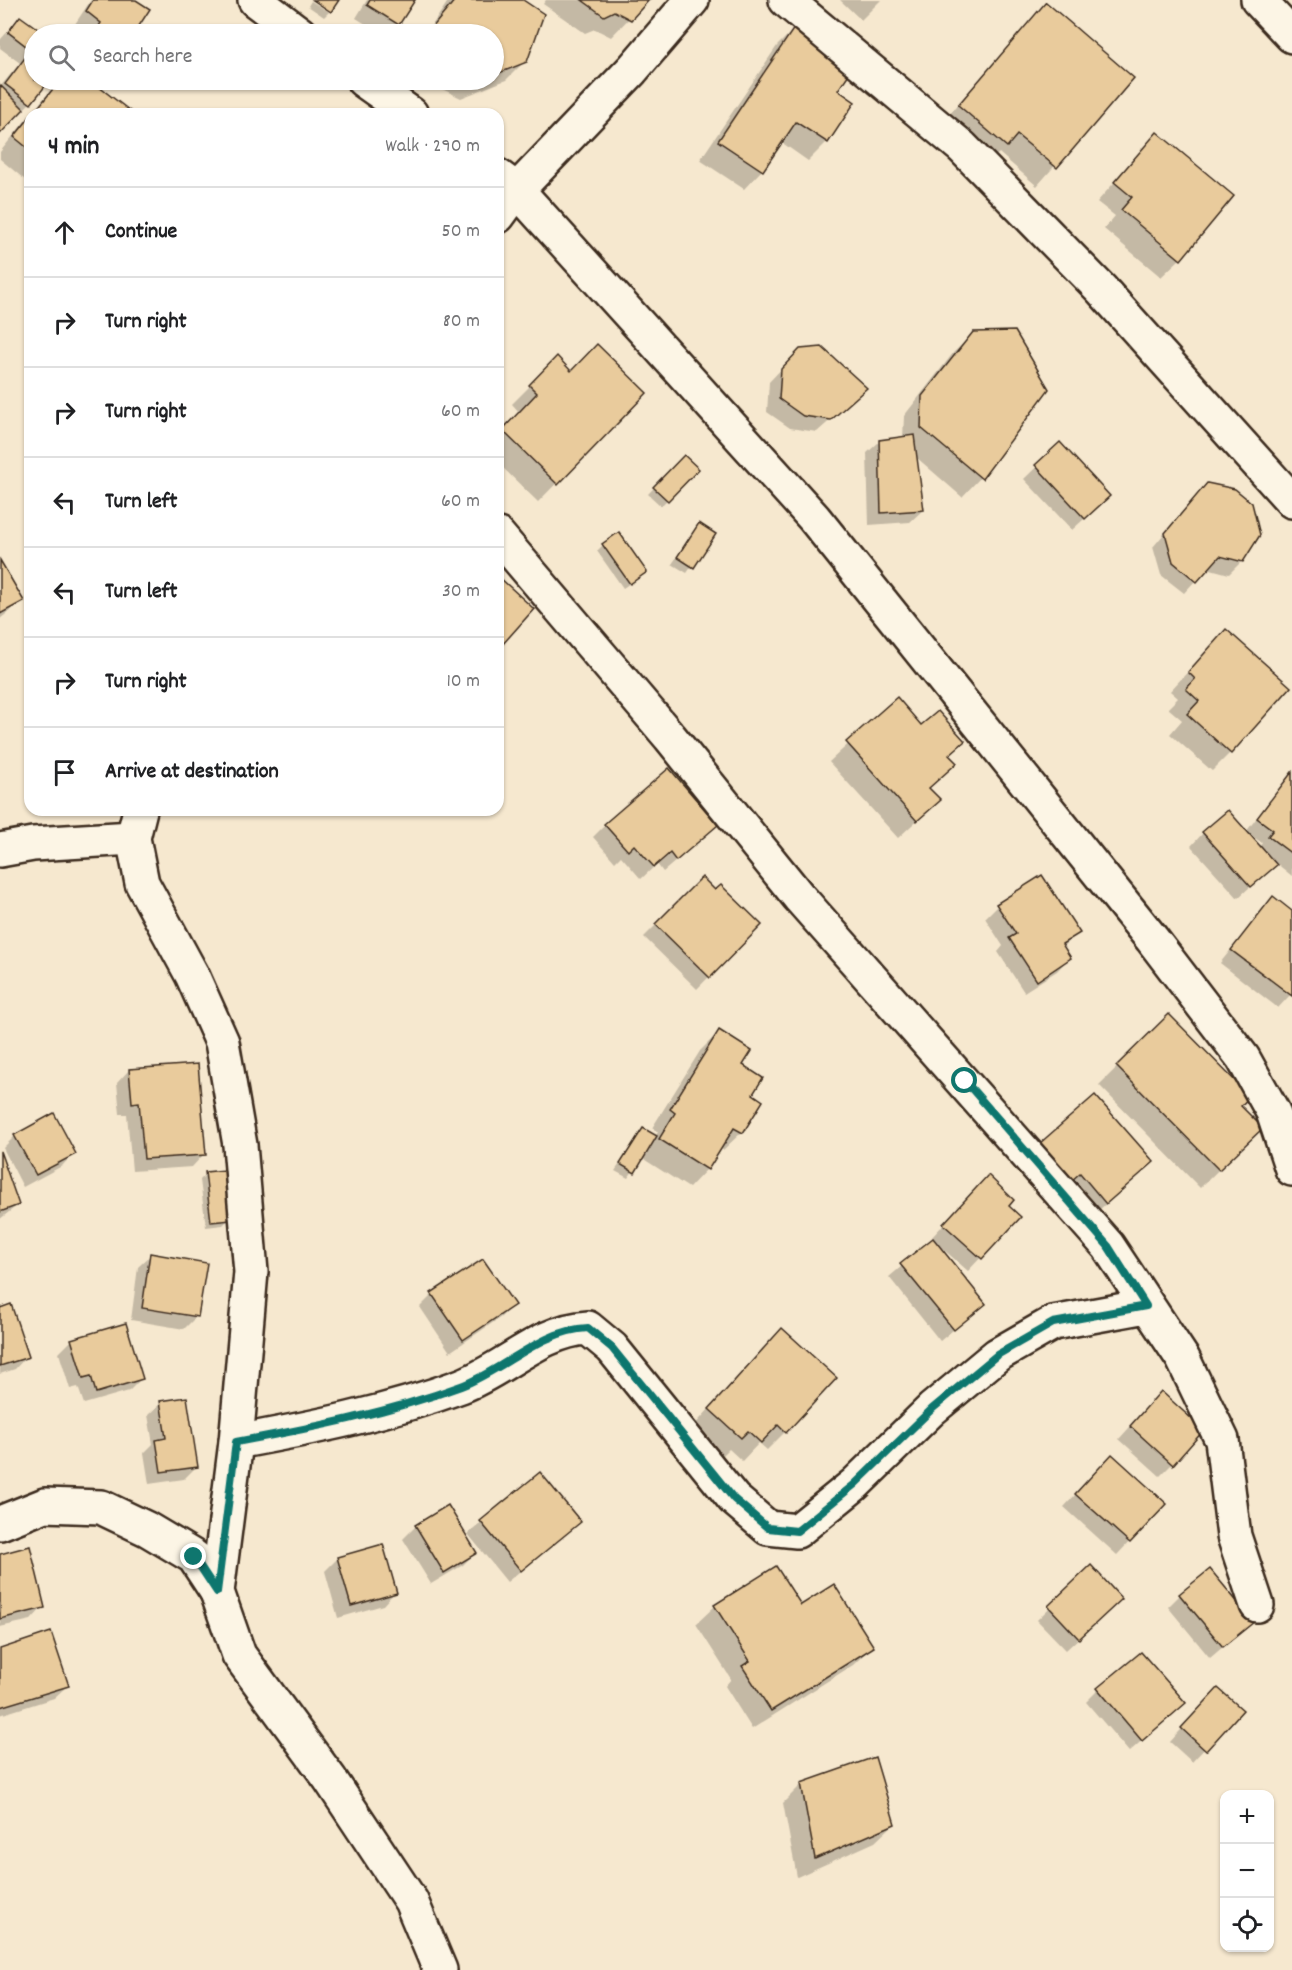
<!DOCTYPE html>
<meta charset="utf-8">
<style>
body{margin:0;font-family:Dekko,sans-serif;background:#f6f6f6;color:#202124}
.controls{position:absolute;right:18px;bottom:18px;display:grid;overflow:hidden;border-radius:12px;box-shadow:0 2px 4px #0004}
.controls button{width:54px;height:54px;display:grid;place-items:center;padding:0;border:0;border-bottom:2px solid #e0e0e0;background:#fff;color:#202124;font:30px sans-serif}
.stop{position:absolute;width:18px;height:18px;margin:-14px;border:4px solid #0f766e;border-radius:50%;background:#fff}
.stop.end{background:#0f766e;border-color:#fff;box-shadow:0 2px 6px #0008}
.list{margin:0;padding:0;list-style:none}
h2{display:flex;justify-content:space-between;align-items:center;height:78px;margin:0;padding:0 24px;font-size:26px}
h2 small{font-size:20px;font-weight:400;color:#757577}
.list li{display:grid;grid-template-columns:39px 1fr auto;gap:18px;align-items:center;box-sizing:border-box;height:90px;padding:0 24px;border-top:2px solid #e0e0e0}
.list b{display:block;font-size:22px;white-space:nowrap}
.list em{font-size:20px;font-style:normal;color:#757577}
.icon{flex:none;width:33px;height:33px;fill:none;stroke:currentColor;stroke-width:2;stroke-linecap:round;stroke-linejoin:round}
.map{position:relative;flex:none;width:1292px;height:1970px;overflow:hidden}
.search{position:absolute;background:#fff;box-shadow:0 2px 4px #0004;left:24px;top:24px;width:480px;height:66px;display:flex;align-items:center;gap:15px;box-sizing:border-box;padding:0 21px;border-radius:33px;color:#757577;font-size:22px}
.panel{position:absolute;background:#fff;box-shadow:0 2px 4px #0004;left:24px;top:108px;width:480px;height:708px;border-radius:18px}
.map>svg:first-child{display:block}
.shadow{fill:#0003;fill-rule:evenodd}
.building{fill:#e9cb9c;stroke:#3b2a1e;stroke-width:1.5}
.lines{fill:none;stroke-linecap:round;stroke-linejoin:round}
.minor-casing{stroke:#3b2a1e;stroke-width:38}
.minor{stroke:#fcf5e5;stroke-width:33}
.route{stroke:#0f766e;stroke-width:8}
</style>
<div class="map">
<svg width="1292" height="1970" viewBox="0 0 1292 1970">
<rect width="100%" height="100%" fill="#f6e8cf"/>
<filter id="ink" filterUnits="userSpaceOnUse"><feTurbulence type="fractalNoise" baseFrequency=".0167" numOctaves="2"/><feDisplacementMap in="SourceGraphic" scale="12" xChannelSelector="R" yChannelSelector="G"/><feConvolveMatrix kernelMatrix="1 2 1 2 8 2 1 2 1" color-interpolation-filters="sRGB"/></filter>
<g filter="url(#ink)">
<!-- shadow -->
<g class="shadow">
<path d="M91,0H133L135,29L142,34H88L75,24Z"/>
<path d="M367,0H413L388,34H382L356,18Z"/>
<path d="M449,0H521L525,61L506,80L461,98L423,80H494V34H426Z"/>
<path d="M546,0H647L611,37L595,29L585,33L543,4Z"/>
<path d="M840,0H881L861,20Z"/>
<path d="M311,1L329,12L324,17L308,6Z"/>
<path d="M1046,4L1132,78L1037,186L999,153L987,164L941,124Z"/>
<path d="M20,18L42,34H34V80H48L30,103L0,132V87L20,63L0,48V40Z"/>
<path d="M796,27L836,90L827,142L808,161L781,142L762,170L744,189L700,160L777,46Z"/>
<path d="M59,80H94L90,81L132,114H31Z"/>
<path d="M30,115V184L0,159V152Z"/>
<path d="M1157,134L1180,259L1161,277L1104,229L1115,216L1097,202Z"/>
<path d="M973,334L1047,389L980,478L962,497L916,457L923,510L910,522L869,525L867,453L880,441L903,438L904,416L954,352Z"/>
<path d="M557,359L571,373L645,393L538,502L498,463V435L520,413L512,404Z"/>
<path d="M787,363L853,400L817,432L790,428L767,412L769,382Z"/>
<path d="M1060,444L1096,508L1072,530L1024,479Z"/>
<path d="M684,457L697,469L661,506L648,494Z"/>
<path d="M1195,497L1242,561L1229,574L1207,568L1184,593L1161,575L1153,547Z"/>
<path d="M699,525L714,534L687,573L672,564Z"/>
<path d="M603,545L639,577L623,588L597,551Z"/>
<path d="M0,563L22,601L0,619Z"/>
<path d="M1208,650L1230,753L1212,771L1170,734L1182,720L1168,708L1178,698L1170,691Z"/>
<path d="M897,699L921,727L963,741L948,756L954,763L928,789L939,800L898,838L829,762Z"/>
<path d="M1292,771V876L1276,863L1238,898L1191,846L1203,833L1246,832ZM1248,833L1262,843L1259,847L1247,834Z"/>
<path d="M605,825L704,837L663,872L657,864L641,879L621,856L615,862L593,837Z"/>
<path d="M1041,877L1078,933L1062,947L1069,958L1057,971L1024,992L998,952L1003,946L985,918L997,906Z"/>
<path d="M702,879L715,892L760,925L697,989L644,937Z"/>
<path d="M1273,898L1292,913V993L1278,1008L1220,963Z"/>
<path d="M1169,1016L1239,1106L1261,1128L1200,1188L1099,1085Z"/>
<path d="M719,1032L741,1066L751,1095L742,1132L723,1150L720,1148L707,1169L689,1188L642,1158L628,1178L615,1171L643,1130L655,1137L658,1132L652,1128L700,1051Z"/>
<path d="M129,1070L204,1154L192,1167L132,1171L127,1114H120L117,1083Z"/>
<path d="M15,1136L74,1153L62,1166L23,1187L3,1148Z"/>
<path d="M0,1156L18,1205L0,1219Z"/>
<path d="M1152,1162L1087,1221L1021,1163Z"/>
<path d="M206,1174L229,1219L223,1225L206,1227L200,1180Z"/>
<path d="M975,1190L1006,1206L1019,1217L968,1271L935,1242L984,1304L940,1341L889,1277L934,1239L932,1237Z"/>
<path d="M151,1255L197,1316L184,1329L131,1320L138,1267Z"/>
<path d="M482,1261L513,1305L501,1317L450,1352L420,1307L432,1295Z"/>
<path d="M0,1310L27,1356L15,1369L0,1374Z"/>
<path d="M72,1340L141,1379L129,1391L84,1404L78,1387L70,1389L59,1353Z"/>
<path d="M763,1349L785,1432L767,1450L759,1443L742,1461L729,1449L722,1456L692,1428Z"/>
<path d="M161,1403L197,1466L184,1479L149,1484L144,1453L153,1444L148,1415Z"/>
<path d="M1149,1406L1172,1464L1160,1476L1119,1439Z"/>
<path d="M1100,1468L1165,1504L1117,1555L1064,1507Z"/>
<path d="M540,1474L579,1522L507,1582L468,1534Z"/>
<path d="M447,1507L475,1553L463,1565L431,1584L403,1539L416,1526Z"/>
<path d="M382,1546L395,1592L383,1605L338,1618L325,1571L337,1559Z"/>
<path d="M0,1555L43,1607L31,1620L0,1627Z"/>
<path d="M1091,1567L1108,1611L1066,1650L1037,1620Z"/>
<path d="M1180,1595L1252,1622L1210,1658L1168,1607Z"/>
<path d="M715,1606L872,1647L853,1665L752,1729L725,1686L731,1679L696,1624Z"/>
<path d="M0,1650L67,1686L54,1698L0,1715Z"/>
<path d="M1098,1690L1171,1715L1129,1752L1086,1702Z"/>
<path d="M1206,1702L1241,1710L1192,1762L1170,1742Z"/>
<path d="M802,1784L894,1824L875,1842L797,1877L783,1803Z"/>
</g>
<!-- building -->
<g class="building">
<path d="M93,0H136L150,9L137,29L144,33L94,34L101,23L86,11Z"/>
<path d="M313,0H339L331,12Z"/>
<path d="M370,0H415L399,25L367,5Z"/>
<path d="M455,0H523L544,14L527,62L494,75V34H427Z"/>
<path d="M582,0H649L631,20L614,11L604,16Z"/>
<path d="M1046,2L1134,78L1057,168L1017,135L1007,147L958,105Z"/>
<path d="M20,16L45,34H34V80H50L31,104L5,84L31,50L8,32Z"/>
<path d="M796,25L855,65L838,90L855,102L828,143L796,122L763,171L718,141Z"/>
<path d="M60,80H90L134,114H33Z"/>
<path d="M0,85L24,109L0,134Z"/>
<path d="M30,117V150L14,137Z"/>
<path d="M1157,132L1234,196L1181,260L1121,210L1132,197L1114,182Z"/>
<path d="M1015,331L1049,389L982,479L921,428L922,396L973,332Z"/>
<path d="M597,344L647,393L558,485L502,430L537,393L529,385L557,356L571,371Z"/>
<path d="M822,347L867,388L831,420L803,416L779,399L781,369L800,349Z"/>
<path d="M914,435L924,510L881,513L879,440Z"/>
<path d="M1060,442L1110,496L1085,519L1035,465Z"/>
<path d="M684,455L699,469L668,501L653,487Z"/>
<path d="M1207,483L1235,489L1252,503L1260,535L1243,562L1220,556L1197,582L1173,562L1165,533Z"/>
<path d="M699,523L716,534L694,568L677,557Z"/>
<path d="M619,532L647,572L630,584L602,544Z"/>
<path d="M0,560L24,601L0,614Z"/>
<path d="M498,576L534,609L502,645L498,642Z"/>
<path d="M1226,629L1291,687L1231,754L1187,714L1199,701L1186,689L1195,679L1188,672Z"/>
<path d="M897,697L921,725L938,711L965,741L949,755L957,763L929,788L941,800L917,821L846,742Z"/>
<path d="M669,768L718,825L676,861L670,853L654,867L634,845L628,851L604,824Z"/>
<path d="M1292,772V854L1268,836L1273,830L1257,818Z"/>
<path d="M1228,810L1277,865L1251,887L1202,832Z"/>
<path d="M1042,875L1080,933L1062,944L1071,958L1037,981L1009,938L1016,934L996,904Z"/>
<path d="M702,877L715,890L721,885L762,925L710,978L655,924Z"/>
<path d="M1273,896L1292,911V996L1231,950Z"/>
<path d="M1169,1014L1250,1096L1241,1106L1263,1128L1219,1170L1116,1066Z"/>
<path d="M719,1030L752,1051L743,1065L763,1078L753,1094L763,1101L743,1133L734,1128L708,1170L659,1139L675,1113L670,1109Z"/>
<path d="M198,1064L206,1155L144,1159L139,1102L132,1103L129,1069Z"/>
<path d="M1095,1095L1154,1162L1106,1204L1080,1173L1071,1181L1039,1144Z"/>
<path d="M54,1113L76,1154L36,1175L14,1135Z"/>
<path d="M643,1128L657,1136L635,1173L620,1164Z"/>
<path d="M0,1151L19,1205L0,1212Z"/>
<path d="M225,1170L231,1220L211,1222L205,1172Z"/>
<path d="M988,1175L1014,1200L1009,1206L1021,1217L982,1259L943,1224Z"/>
<path d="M933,1238L986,1304L954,1330L900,1264Z"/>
<path d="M150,1253L207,1263L198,1317L142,1308Z"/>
<path d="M483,1259L515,1305L463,1340L431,1293Z"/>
<path d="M11,1304L29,1357L0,1366V1308Z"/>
<path d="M126,1323L143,1379L96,1393L91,1376L83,1378L71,1339Z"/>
<path d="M782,1328L837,1378L786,1433L778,1425L761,1443L748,1431L741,1438L709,1409Z"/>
<path d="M1161,1391L1204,1430L1173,1465L1130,1426Z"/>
<path d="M187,1397L198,1467L161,1472L156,1440L166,1438L160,1401Z"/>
<path d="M1112,1454L1167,1504L1130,1543L1075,1494Z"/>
<path d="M540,1472L581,1522L521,1571L480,1521Z"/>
<path d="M448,1505L477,1553L444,1573L415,1525Z"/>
<path d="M383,1544L397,1593L351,1606L337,1557Z"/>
<path d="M30,1546L45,1608L0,1619V1554Z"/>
<path d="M1091,1565L1122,1599L1079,1639L1048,1606Z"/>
<path d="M776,1566L801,1605L834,1584L874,1647L771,1711L742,1666L750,1661L714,1605Z"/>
<path d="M1210,1569L1254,1622L1223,1647L1179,1594Z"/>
<path d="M51,1632L69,1686L0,1707V1649Z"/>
<path d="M1141,1652L1186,1703L1142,1741L1097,1688Z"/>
<path d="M1218,1688L1243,1710L1206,1751L1181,1728Z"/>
<path d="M875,1757L895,1824L815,1859L801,1783Z"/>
</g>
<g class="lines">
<defs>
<g id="minor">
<path d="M255,0L300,34"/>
<path d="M786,0L962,147L1101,289L1292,501"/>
<path d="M1258,0L1292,36"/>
<path d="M363,80L411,114"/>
<path d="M498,176L517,190L814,518L1152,939L1243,1058L1273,1112L1292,1169"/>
<path d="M498,216L517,190L632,70L692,0"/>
<path d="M498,535L670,737L799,897L1108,1246L1183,1359L1222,1440L1234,1536L1257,1605"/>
<path d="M140,810L133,838L142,883L192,975L222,1042L240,1145L251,1272L236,1442L217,1592L239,1655L330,1779L411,1901L440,1970"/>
<path d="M0,850L33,844L133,838"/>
<path d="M236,1442C312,1428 388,1413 461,1386C504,1370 541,1330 588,1328L612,1348L734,1499L768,1528L797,1531L855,1484L932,1409L997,1355L1053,1323L1146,1306"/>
<path d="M0,1523L45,1505L101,1507L147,1529L194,1557L217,1592"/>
</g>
</defs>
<!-- minor casing -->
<use href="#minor" class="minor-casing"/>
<!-- minor -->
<use href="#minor" class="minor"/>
</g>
</g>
<g class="lines" filter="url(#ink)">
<!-- route -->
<path class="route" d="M194,1557L217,1592L236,1442C312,1428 388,1413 461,1386C504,1370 541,1330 588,1328L612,1348L734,1499L768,1528L797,1531L855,1484L932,1409L997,1355L1053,1323L1146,1306L1108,1246L965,1081"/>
</g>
</svg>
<div class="controls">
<button>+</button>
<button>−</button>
<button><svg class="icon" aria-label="locate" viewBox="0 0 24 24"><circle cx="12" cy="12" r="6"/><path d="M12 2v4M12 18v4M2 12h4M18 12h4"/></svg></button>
</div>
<div class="stop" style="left:965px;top:1081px"></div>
<div class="stop end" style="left:194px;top:1557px"></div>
<div class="search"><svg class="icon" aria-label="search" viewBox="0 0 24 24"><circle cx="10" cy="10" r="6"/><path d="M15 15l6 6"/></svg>Search here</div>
<section class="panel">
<h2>4 min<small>Walk · 290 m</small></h2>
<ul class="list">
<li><svg class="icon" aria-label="ahead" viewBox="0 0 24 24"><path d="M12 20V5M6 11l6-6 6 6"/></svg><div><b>Continue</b></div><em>50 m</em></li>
<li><svg class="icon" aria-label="right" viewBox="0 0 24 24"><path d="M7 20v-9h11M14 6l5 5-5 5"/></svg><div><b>Turn right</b></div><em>80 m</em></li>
<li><svg class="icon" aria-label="right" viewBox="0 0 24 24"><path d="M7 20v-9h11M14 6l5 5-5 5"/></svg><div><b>Turn right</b></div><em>60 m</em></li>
<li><svg class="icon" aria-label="left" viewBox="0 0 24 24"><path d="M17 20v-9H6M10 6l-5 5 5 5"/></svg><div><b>Turn left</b></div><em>60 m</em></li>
<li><svg class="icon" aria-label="left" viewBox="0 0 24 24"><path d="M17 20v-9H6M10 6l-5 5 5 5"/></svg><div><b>Turn left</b></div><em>30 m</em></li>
<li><svg class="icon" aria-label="right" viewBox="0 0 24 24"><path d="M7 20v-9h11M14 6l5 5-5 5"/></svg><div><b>Turn right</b></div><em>10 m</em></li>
<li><svg class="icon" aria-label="arrive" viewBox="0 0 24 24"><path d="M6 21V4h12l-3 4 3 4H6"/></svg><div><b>Arrive at destination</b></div></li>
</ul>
</section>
</div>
